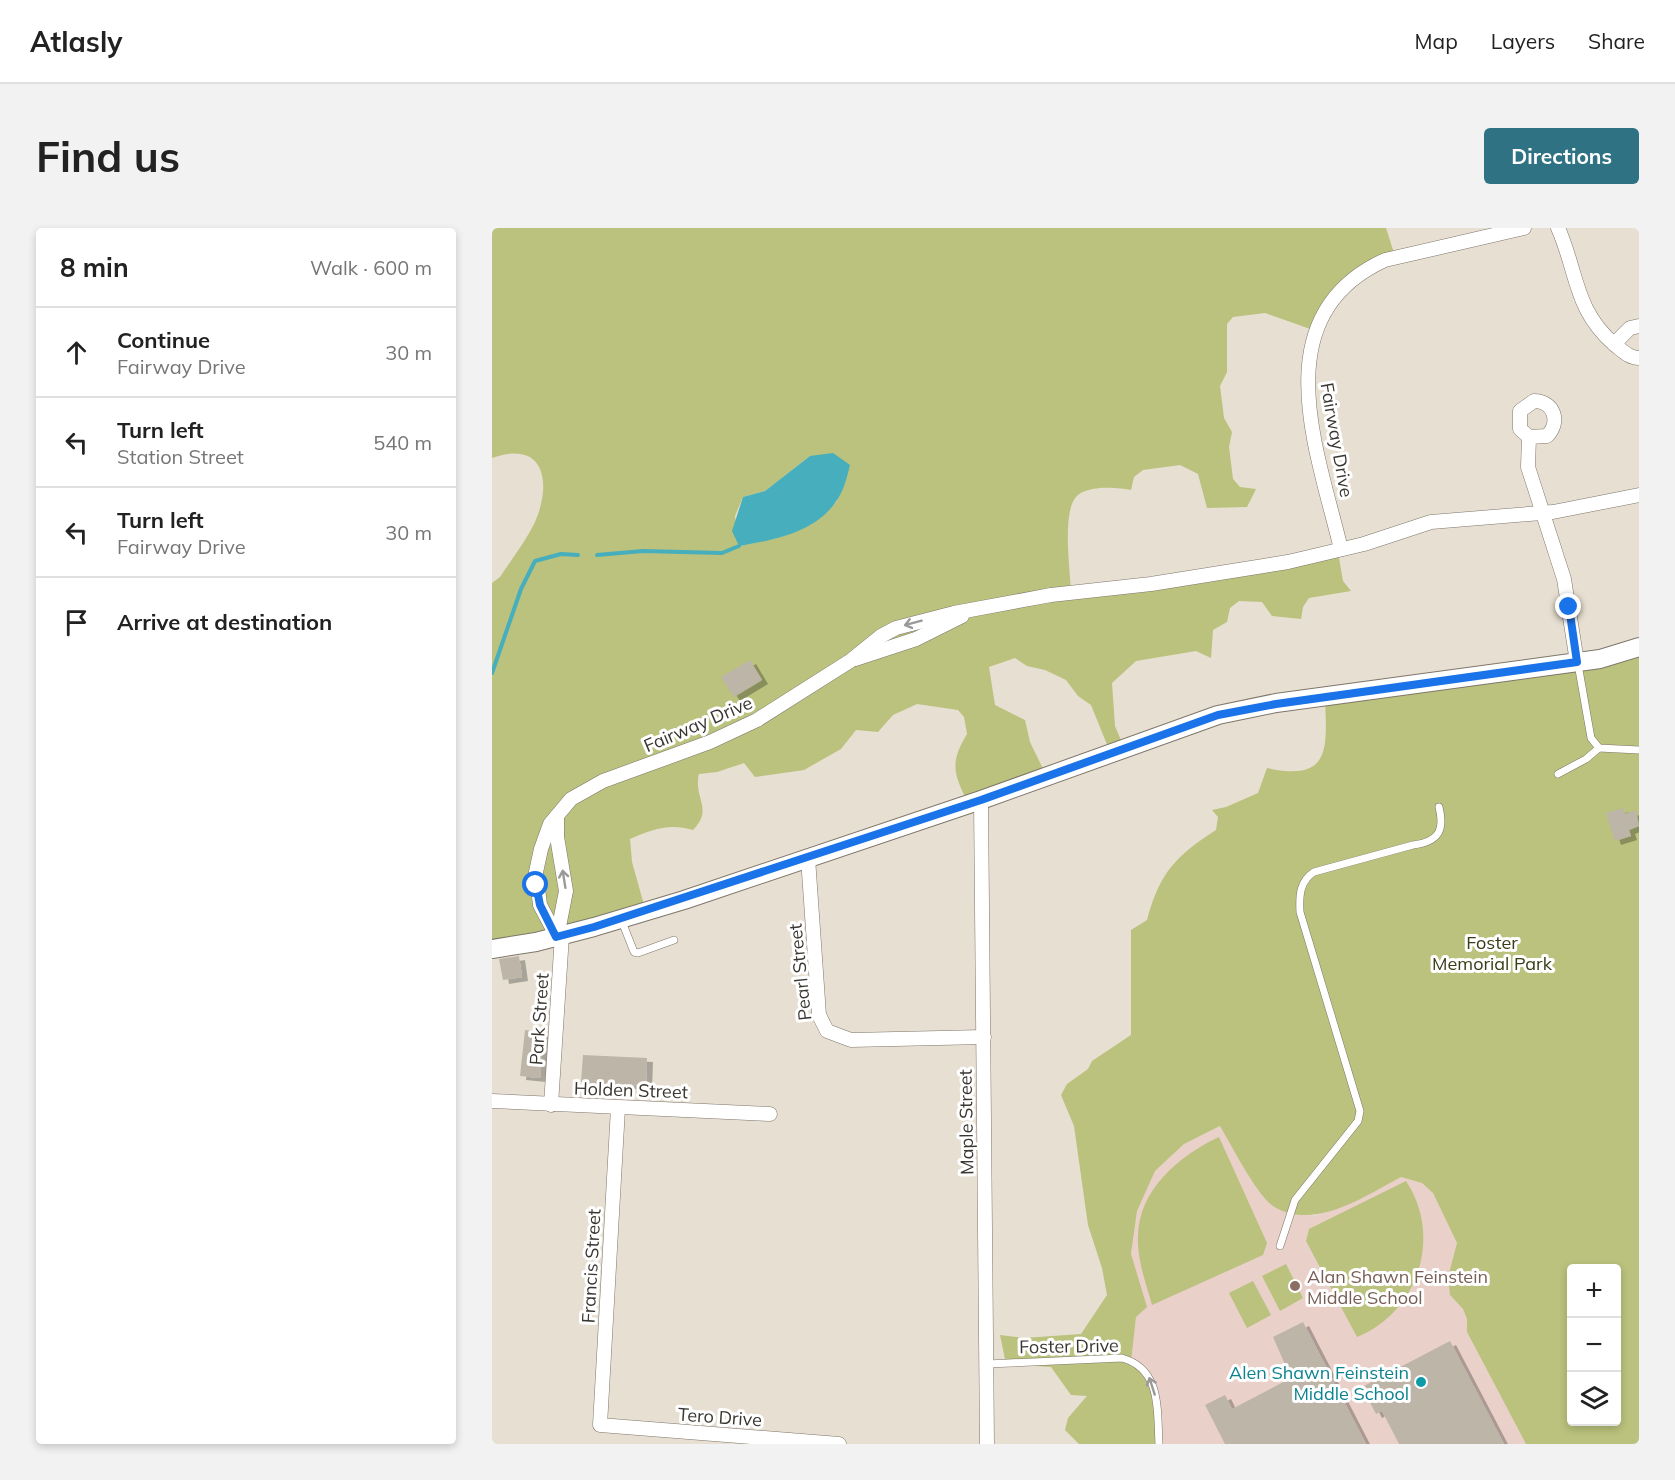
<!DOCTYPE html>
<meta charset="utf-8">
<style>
body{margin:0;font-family:Mulish,sans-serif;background:#f2f2f2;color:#222}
.controls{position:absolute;right:18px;bottom:18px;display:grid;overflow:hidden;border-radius:6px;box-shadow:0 3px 9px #0003}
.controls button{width:54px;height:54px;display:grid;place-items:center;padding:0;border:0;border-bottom:2px solid #e0e0e0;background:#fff;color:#222;font:30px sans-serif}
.stop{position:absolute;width:18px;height:18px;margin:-14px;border:4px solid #1a73e8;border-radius:50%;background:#fff}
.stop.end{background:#1a73e8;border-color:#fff;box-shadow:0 2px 6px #0008}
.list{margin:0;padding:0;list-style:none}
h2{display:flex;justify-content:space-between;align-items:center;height:78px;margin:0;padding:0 24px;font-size:26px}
h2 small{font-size:20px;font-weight:400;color:#767676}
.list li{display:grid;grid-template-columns:39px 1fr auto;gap:18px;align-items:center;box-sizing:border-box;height:90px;padding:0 24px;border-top:2px solid #e0e0e0}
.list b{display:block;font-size:22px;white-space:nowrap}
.list p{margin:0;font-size:20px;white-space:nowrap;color:#767676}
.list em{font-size:20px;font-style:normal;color:#767676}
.icon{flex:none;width:33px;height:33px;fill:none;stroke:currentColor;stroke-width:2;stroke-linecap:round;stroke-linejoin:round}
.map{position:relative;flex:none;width:1147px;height:1216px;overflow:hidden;border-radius:6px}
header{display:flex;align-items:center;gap:36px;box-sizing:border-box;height:84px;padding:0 30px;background:#fff;border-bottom:2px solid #e0e0e0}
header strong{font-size:28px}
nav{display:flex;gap:33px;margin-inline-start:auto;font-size:21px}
.intro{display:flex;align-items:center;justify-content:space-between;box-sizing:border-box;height:144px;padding:0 36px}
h1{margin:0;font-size:42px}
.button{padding:15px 27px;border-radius:6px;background:#2f7283;color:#fff;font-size:21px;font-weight:700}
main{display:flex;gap:36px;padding:0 36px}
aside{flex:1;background:#fff;border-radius:6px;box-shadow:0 3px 9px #0003}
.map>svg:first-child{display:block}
.education{fill:#e9d0c9}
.green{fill:#bac27d;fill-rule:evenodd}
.water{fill:#46aebc}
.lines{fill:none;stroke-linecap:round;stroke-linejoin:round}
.stream{stroke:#46aebc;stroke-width:4}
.building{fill:#bdb5a7;filter:url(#shadow)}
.service-casing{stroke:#7e766a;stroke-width:8}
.minor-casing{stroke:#7e766a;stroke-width:15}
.tertiary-casing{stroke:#7e766a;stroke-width:20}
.service{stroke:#fff;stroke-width:7}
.minor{stroke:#fff;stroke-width:14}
.tertiary{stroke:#fff;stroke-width:18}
.oneway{stroke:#9c9a98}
.route{stroke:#1a73e8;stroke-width:8}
.education-dot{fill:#8d6e63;stroke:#fff;stroke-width:2}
.culture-dot{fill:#0f9aa8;stroke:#fff;stroke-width:2}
.labels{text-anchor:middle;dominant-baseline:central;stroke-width:6;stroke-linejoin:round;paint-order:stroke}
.street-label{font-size:18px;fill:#393631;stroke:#fff}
.park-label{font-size:18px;fill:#393d15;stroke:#fff}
.education-label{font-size:18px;fill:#785e54;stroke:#fff;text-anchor:start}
.culture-label{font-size:18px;fill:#0d838f;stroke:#fff;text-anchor:end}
</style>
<header>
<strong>Atlasly</strong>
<nav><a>Map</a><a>Layers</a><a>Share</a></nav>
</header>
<div class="intro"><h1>Find us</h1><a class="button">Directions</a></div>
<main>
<aside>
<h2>8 min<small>Walk · 600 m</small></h2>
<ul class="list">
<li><svg class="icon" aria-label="ahead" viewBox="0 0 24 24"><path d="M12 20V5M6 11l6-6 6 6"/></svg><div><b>Continue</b><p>Fairway Drive</p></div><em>30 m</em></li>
<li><svg class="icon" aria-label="left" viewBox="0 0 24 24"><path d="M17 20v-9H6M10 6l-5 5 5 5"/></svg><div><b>Turn left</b><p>Station Street</p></div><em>540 m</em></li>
<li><svg class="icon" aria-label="left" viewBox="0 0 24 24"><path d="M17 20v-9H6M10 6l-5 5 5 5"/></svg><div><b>Turn left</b><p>Fairway Drive</p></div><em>30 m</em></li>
<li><svg class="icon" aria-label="arrive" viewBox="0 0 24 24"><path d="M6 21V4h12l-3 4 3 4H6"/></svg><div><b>Arrive at destination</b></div></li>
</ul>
</aside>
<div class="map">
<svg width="1147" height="1216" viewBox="0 0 1147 1216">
<defs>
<filter id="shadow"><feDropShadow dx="6" dy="4" stdDeviation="0" flood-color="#0004"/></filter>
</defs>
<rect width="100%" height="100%" fill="#e7dfd1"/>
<!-- education -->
<path class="education" d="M729,898L753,941L822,988L860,974L909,949L930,955L941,965L965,1015L956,1049L958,1067L971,1081L975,1091V1104L1034,1216H666L639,1134L644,1089L639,1026L645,983L663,943L692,916Z"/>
<!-- green -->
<g class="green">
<path d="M0,0H894L903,28L872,42L821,102L773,85L741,89L735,96V144L728,158L732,190L740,204L737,219L741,251L748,259L764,261L755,279L715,280L706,246L688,237L651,242L642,249L639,262C625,259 594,257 584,269C570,285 578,342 579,363L846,324L851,353L859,363L817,370L811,379L809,391L780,388L770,374L747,373L738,380L735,394L721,402L719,430L704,423L644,433L620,455L623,498L633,522L618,524L599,477L586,468L574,452L553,442L535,438L523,430L497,439L503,477L533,492L538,514L554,547L476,574C461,546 458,534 475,506L472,489L466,482L425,476L401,487L386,504L364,502L349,521L312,542L263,549L252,535L225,544L207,546C201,570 222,581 201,602C178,595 160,601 138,611L140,634L154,684L0,721V355L8,349C19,332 34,313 43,294C60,255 53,211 0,230ZM318,228L345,273C315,304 288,310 247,318L243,288L251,269L273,263Z"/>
<path d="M1147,420V1216H1034L975,1104V1091L971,1081L958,1067L956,1049L965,1015L941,965L930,955L909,949C873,968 821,1004 781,978C764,966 740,918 728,898L692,916L663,943L645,983L639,1026L655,1079L644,1089L639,1134C667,1153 663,1186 666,1216H587L573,1202L576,1190L595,1168L579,1167L559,1139L514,1136L508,1107L532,1110L589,1106L615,1067L610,1040L596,997L582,898L569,867L575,856L596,841L600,833L639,807V702L655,692C668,644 684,628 724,602L726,589L720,582L734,579L766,565L775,540C839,554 835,521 833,471ZM1080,1040H1124V1194H1080Z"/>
<path d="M727,909L775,1015L771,1027L660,1077C654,1055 645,1032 646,1009C646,962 688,927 727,909Z"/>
<path d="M914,953C951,1009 926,1084 865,1109L814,1013L817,1001Z"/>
<path d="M794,1036L811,1070L788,1083L770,1048Z"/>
<path d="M761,1053L779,1087L755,1100L737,1065Z"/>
</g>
<!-- water -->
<path class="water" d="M341,225L358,237C355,249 352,262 345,272C324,305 281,312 247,318L240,303L251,269L273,263L318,228Z"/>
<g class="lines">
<!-- stream -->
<g class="stream">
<path d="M105,327L151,323L230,325L247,318"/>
<path d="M0,445L29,361L43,333L69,326L86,327"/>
</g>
</g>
<!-- building -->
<g class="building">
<path d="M258,432L270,452L242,469L229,449Z"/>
<path d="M1131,580L1133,586L1144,582L1147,598L1137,602L1139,608L1123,613L1114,585Z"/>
<path d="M27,728L30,749L11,752L7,731Z"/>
<path d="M33,802L52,804L48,850L28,848Z"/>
<path d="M91,827L155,830L154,858L89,854Z"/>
<path d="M811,1094L874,1216H733L713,1177L733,1167L740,1181L799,1150L781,1109Z"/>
<path d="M958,1113L1012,1216H907L890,1183L884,1186L870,1159Z"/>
</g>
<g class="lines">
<defs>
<g id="service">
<path d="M1086,436L1099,510L1107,520L1147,522"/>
<path d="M1066,546L1094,531L1107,520"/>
<path d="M129,691L142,724L146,725L182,712"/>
<path d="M788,1018L803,972L866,893L868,883L808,684C807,667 808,653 822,644L921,617C946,614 953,603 947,579"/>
<path d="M495,1136L630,1130C670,1141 665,1183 667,1216"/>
</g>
<g id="minor">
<path d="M1066,0C1086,45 1082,82 1123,117C1131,123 1137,130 1147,130"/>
<path d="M1122,116L1138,100L1147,98"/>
<path d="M1037,209L1028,201V183L1042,173C1062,173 1069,194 1055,208L1037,209L1036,239L1072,351L1085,434"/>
<path d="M849,321C825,221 771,88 893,32L1032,0"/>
<path d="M363,431L424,411L470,388"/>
<path d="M489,572L495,1216"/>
<path d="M316,630L327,787L335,803L359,812L492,809"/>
<path d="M65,709L48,677L44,644L49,621L58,596L79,571L111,553L218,514L265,492L358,433L389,408L404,400L462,385L559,367L659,356L796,334L872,316L939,294L1061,284L1147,267"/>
<path d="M65,709L74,663L65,609V588"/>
<path d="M0,873L278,886"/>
<path d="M59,877L70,707"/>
<path d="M126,880L108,1197L347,1216"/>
</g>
<path id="tertiary" d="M0,721L44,714L102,699L192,672L489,572L726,487L784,475L1108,431L1147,419"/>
</defs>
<!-- service casing -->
<use href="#service" class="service-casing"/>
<!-- minor casing -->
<use href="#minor" class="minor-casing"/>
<!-- tertiary casing -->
<use href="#tertiary" class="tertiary-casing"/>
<!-- service -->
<use href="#service" class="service"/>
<!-- minor -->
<use href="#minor" class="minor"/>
<!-- tertiary -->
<use href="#tertiary" class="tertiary"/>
</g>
<!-- one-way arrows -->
<defs><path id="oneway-shaft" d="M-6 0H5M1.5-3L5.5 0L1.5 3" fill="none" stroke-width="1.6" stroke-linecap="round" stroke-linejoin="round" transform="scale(1.5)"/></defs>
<g class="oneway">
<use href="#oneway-shaft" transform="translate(421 395) rotate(165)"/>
<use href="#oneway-shaft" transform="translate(72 651) rotate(-99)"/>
<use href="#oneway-shaft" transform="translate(660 1158) rotate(-108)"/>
</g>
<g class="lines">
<!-- route -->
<path class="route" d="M44,657L48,677L64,709L102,699L489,572L726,487L784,476L1085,434L1077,379"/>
</g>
<!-- markers -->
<circle class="education-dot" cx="803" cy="1058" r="6"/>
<circle class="culture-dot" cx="929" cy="1154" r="6"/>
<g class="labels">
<!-- street labels -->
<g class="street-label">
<text transform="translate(845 212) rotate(80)">Fairway Drive</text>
<text transform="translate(206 496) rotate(-23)">Fairway Drive</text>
<text transform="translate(308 744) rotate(-96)">Pearl Street</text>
<text transform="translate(47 791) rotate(-86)">Park Street</text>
<text transform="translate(139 862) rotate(2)">Holden Street</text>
<text transform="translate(474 894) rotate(-91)">Maple Street</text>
<text transform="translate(99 1038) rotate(-87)">Francis Street</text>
<text transform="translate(577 1118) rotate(-1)">Foster Drive</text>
<text transform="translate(228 1189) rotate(4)">Tero Drive</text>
</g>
<!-- park labels -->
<g class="park-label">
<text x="1000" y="714">Foster<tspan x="1000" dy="21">Memorial Park</tspan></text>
</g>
<!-- education labels -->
<g class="education-label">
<text x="815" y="1048">Alan Shawn Feinstein<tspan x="815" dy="21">Middle School</tspan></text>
</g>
<!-- culture labels -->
<g class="culture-label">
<text x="917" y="1144">Alen Shawn Feinstein<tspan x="917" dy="21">Middle School</tspan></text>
</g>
</g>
</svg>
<div class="controls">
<button>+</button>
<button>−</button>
<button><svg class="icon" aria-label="layers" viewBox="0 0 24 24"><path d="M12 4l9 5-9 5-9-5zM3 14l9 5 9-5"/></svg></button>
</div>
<div class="stop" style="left:44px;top:657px"></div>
<div class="stop end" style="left:1077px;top:379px"></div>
</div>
</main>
